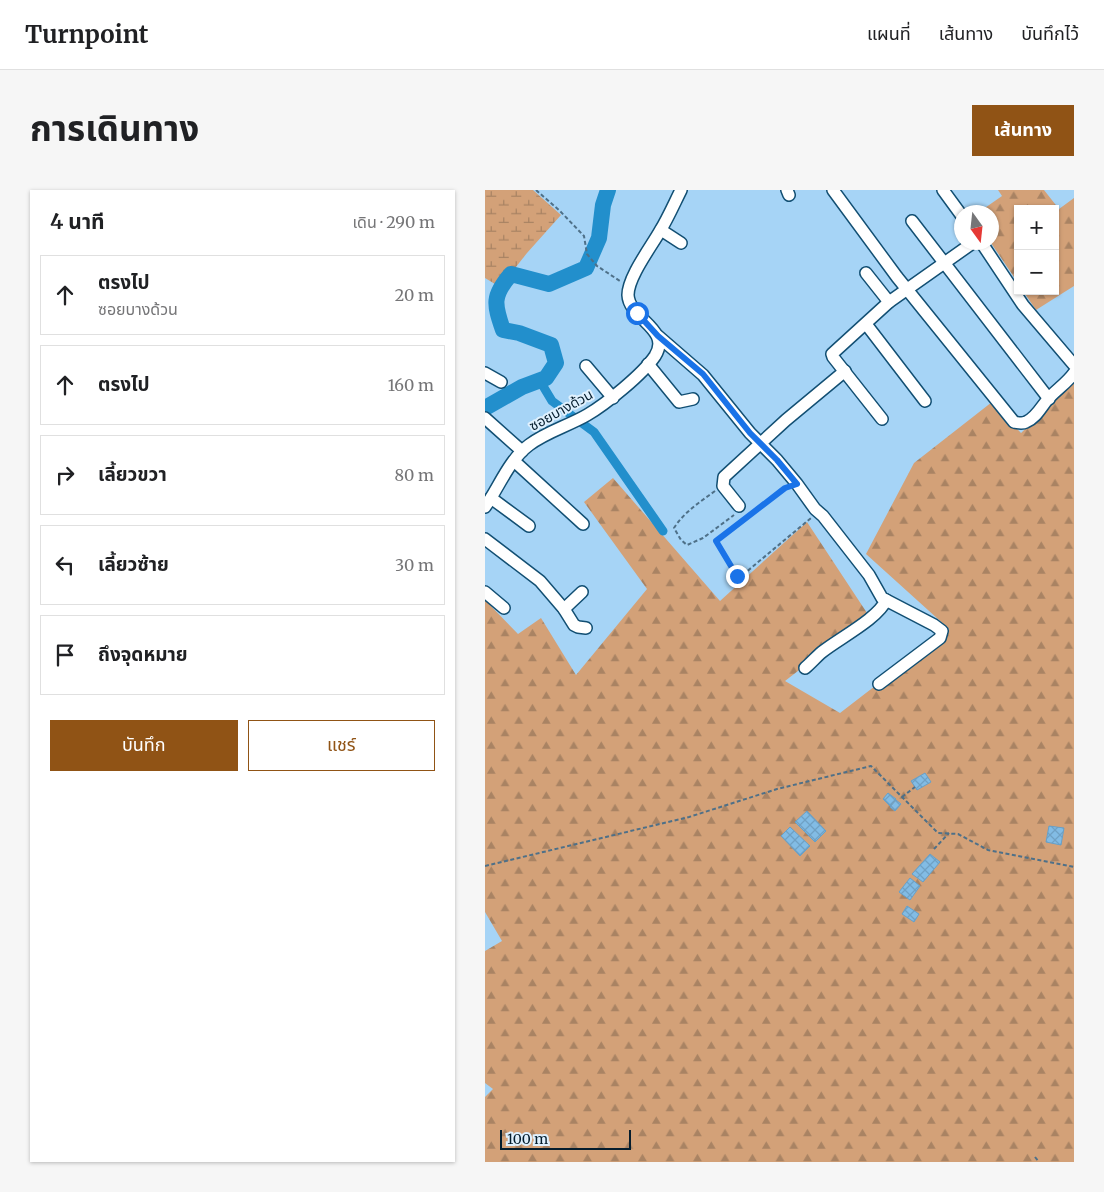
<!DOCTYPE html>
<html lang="th">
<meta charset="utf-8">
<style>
body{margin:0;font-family:Merriweather,"Noto Sans Thai",serif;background:#f6f6f6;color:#202124}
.controls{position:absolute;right:15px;top:15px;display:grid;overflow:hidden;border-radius:0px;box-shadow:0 1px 4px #0004}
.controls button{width:45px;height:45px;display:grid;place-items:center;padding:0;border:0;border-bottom:1px solid #e0e0e0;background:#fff;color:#202124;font:25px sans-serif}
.compass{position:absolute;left:469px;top:15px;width:45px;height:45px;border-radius:50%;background:#fff;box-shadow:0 1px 4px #0004;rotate:165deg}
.scale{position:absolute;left:15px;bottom:12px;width:131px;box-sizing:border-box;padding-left:5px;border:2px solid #051d2d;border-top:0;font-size:14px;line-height:18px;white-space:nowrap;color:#051d2d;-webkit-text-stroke:4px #e0f1fe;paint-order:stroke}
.stop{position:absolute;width:15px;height:15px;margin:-11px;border:4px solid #1a73e8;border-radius:50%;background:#fff}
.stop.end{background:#1a73e8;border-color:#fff;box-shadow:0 1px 5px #0008}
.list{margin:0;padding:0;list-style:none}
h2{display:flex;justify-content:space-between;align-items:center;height:65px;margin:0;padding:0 20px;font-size:21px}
h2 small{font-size:16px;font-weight:400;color:#757577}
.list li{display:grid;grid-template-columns:32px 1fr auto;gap:15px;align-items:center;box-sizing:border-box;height:80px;margin:0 10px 10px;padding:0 10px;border:1px solid #e0e0e0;border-radius:0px}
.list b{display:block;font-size:19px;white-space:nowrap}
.list p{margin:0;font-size:16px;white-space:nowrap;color:#757577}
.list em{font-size:16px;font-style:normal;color:#757577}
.actions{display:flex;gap:10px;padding:15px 20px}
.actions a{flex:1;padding:11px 0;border:1px solid #905315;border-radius:0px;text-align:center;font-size:18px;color:#905315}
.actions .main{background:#905315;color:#fff}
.icon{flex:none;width:28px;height:28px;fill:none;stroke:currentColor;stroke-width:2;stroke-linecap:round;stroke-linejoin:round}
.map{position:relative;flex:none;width:589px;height:972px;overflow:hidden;border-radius:0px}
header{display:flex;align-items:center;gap:30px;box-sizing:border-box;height:70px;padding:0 25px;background:#fff;border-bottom:1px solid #e0e0e0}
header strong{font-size:24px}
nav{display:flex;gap:28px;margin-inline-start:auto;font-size:18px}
.intro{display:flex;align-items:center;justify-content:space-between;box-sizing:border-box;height:120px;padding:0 30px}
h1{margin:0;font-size:35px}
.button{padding:12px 22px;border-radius:0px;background:#905315;color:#fff;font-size:18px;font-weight:700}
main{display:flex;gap:30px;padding:0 30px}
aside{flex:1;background:#fff;border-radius:0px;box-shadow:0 1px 4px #0004}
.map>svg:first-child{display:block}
.forest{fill:url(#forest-firs)}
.wetland{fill:url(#wetland-marsh)}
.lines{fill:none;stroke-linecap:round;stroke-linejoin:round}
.canal{stroke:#228fcc;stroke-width:9}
.river{stroke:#228fcc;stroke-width:16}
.building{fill:url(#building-cross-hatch);stroke:#67a0c8}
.minor-casing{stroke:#124f73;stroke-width:14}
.path{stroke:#4e7088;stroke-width:2;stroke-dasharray:4 2.5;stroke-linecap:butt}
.minor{stroke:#fff;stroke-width:11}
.route{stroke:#1a73e8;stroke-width:6}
.labels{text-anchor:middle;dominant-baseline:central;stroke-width:4;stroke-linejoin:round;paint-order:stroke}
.street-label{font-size:14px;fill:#051d2d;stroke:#e0f1fe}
</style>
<header>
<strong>Turnpoint</strong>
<nav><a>แผนที่</a><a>เส้นทาง</a><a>บันทึกไว้</a></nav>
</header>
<div class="intro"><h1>การเดินทาง</h1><a class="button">เส้นทาง</a></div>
<main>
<aside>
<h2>4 นาที<small>เดิน · 290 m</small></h2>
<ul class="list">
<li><svg class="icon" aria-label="ahead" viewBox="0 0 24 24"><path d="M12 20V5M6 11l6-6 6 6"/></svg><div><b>ตรงไป</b><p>ซอยบางด้วน</p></div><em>20 m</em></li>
<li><svg class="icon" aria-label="ahead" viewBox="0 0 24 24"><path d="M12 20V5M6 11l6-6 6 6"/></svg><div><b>ตรงไป</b></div><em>160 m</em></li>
<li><svg class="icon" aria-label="right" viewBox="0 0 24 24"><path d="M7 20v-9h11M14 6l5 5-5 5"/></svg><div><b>เลี้ยวขวา</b></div><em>80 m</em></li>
<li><svg class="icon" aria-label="left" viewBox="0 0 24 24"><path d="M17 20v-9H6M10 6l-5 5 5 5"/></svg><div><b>เลี้ยวซ้าย</b></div><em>30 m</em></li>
<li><svg class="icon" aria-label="arrive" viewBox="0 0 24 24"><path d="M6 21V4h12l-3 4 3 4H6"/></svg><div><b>ถึงจุดหมาย</b></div></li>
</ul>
<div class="actions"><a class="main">บันทึก</a><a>แชร์</a></div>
</aside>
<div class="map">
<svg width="589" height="972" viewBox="0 0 589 972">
<defs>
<pattern id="forest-firs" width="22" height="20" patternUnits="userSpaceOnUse" patternTransform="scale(1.25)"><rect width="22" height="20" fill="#d3a178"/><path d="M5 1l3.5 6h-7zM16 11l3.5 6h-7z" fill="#a98363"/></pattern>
<pattern id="wetland-marsh" width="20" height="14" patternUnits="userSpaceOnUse" patternTransform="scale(1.25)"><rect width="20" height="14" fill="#d3a178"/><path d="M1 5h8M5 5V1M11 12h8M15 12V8" fill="none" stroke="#a98363"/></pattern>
<pattern id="building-cross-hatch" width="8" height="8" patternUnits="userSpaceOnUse" patternTransform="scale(1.25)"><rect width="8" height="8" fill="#82bce5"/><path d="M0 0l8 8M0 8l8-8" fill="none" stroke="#6fa1c5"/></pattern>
</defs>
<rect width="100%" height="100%" fill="#a6d4f6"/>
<!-- forest -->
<g class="forest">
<path d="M513,0H559L574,19L589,8V96L551,120L538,101H570V19H533V93L506,53L507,22H494L517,6Z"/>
<path d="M589,193V972H0V907L8,899L0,893V761L17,751L0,722V410L33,444L56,428L91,485L162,399L99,312L128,288L235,411L322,332L384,426L300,491L355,523L464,439L381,364L429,273L507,212L536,243Z"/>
</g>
<!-- wetland -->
<path class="wetland" d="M0,0H48L76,25L42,63L15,97L0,88Z"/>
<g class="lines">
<!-- canal -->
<path class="canal" d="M55,191L67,211L109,242L178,341"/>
<!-- river -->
<path class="river" d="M0,218L37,197L61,188L71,173L66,155L34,143L18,140C9,114 7,106 26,84L64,94L101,78L114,48L118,15L123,0"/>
</g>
<!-- building -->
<g class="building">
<path d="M440,583L446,592L432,600L426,591Z"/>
<path d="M403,603L411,609L405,616L398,609Z"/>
<path d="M411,610L416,614L410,621L405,617Z"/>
<path d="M322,621L341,641L330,652L310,632Z"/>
<path d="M564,636L579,638L576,655L561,652Z"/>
<path d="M305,637L325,656L315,666L296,646Z"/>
<path d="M445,664L455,672L438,692L427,684Z"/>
<path d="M425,688L435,696L425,710L414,702Z"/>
<path d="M422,716L434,724L429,732L417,724Z"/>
</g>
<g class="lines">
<defs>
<g id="minor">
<path d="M302,0L304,5"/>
<path d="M348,0L412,87L529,232C534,233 537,234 541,232C551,228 556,217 563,209C571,200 582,193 589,183"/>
<path d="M458,0L477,26"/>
<path d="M427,31L564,209"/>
<path d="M176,40L196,53"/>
<path d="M496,52L538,115L589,175"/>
<path d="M381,83L404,112"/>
<path d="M381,134L440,211"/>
<path d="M173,146L218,185L265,243L292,270L312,294L330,319L338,326L384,385L397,408L449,435L457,441L455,448L394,494"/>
<path d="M163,174L194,212L208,209"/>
<path d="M101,176L128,208"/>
<path d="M0,183L16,192"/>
<path d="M0,228L37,261"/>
<path d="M397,229L348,167L347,164L404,112L489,52"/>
<path d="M29,271L98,334"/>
<path d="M6,308L44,336"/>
<path d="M254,316L238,296L239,287L301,230L360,181"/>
<path d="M0,317C14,297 24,270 44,255C61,242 83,236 102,225C121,214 158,184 170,166C187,139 144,129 143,105C143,87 166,57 175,41C183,28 189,14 196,0"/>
<path d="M0,349L55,391L79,419L89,435L93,437L101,438"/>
<path d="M0,402L19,418"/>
<path d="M79,419L97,402"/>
<path d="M320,478C326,473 331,467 337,462C353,449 394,428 401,410"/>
</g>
</defs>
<!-- minor casing -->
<use href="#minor" class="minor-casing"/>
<!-- path -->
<g class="path">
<path d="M51,0L75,21L99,46L102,64L112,76L135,91"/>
<path d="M303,297L231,351L252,386L260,383L326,328"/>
<path d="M230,301C215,312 199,322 189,338L196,350L202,355L218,348L249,325"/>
<path d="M417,607L430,597"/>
<path d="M449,659L464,643"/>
<path d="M0,676L204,627L292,599L386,576L453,643L473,644L503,660L589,677"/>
<path d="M550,967L554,972"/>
</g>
<!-- minor -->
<use href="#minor" class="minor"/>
</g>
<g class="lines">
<!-- route -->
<path class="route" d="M152,123L173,146L218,184L265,243L292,270L312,294L300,298L231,351L252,386"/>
</g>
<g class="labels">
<!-- street labels -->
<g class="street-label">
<text transform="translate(76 220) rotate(-29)">ซอยบางด้วน</text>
</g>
</g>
</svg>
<div class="controls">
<button>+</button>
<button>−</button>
</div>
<svg class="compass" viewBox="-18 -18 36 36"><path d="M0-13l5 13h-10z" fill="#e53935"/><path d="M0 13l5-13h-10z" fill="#757577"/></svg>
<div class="scale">100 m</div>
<div class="stop" style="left:152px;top:123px"></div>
<div class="stop end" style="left:252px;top:386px"></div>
</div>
</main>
